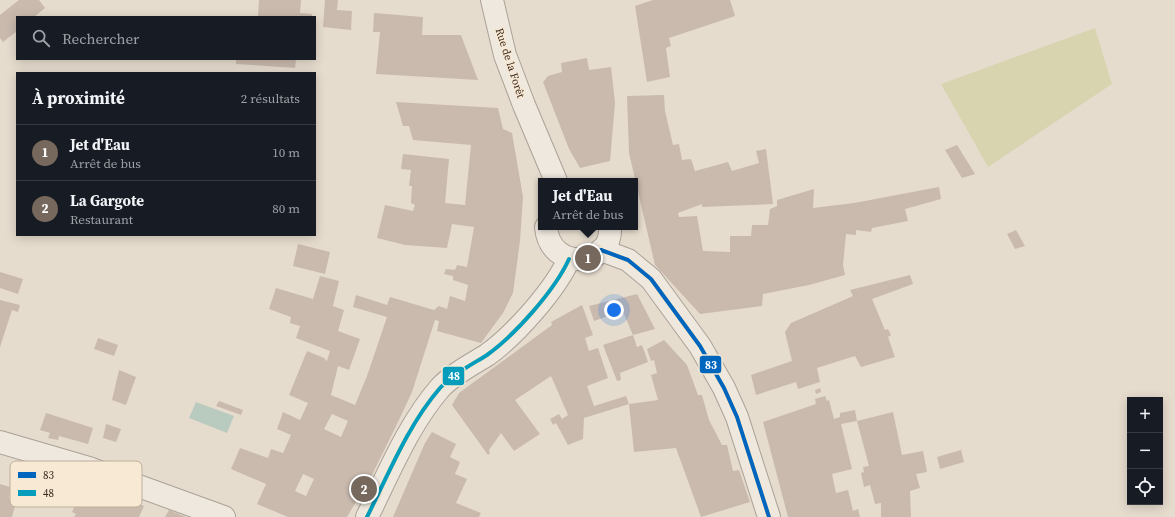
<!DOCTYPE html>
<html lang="fr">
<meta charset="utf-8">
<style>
body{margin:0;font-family:"Source Serif 4",serif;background:#20242c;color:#f1f3f6}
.controls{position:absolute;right:12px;bottom:12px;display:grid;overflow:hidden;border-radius:0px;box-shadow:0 2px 10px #0003}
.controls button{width:36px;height:36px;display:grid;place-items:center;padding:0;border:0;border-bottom:1px solid #363941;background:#171b24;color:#f1f3f6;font:20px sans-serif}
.you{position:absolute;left:614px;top:310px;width:14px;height:14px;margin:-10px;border:3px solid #fff;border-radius:50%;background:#1a73e8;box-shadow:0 0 0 6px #1a73e833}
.badge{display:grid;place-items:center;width:26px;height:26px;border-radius:50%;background:#76685c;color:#fff;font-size:13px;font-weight:700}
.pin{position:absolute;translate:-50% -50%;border:2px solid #fff;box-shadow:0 1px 4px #0006}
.popup{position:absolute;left:538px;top:178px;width:100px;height:52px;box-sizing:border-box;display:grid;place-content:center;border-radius:0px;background:#171b24;filter:drop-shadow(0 1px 3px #0005);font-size:13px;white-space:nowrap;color:#9ea1a6}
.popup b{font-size:15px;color:#f1f3f6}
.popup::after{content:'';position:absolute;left:50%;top:100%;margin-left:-8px;border:8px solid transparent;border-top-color:#171b24}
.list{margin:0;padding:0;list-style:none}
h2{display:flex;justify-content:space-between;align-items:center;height:52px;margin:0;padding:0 16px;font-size:17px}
h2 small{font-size:13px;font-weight:400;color:#9ea1a6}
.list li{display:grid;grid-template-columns:26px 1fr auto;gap:12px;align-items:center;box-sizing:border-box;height:56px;padding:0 16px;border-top:1px solid #363941}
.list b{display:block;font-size:15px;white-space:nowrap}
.list p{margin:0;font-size:13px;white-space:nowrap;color:#9ea1a6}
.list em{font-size:13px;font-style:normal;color:#9ea1a6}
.icon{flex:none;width:22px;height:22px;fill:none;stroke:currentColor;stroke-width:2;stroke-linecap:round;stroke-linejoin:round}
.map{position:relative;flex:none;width:1175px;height:517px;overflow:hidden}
.search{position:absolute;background:#171b24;box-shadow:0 2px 10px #0003;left:16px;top:16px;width:300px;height:44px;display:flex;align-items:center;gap:10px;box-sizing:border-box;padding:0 14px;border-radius:0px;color:#9ea1a6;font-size:15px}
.panel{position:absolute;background:#171b24;box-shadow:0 2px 10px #0003;left:16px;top:72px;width:300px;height:164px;border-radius:0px}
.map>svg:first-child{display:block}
.green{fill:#d8d4b0}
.water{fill:#b9cabe}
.building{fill:#cabaae;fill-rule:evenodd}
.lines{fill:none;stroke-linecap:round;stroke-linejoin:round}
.minor-casing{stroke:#aba196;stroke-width:24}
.minor{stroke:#eee8df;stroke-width:22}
.bus-1-casing{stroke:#f7e9d3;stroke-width:7}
.bus-2-casing{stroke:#f7e9d3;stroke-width:7}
.bus-1{stroke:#0065bd;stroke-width:4}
.bus-2{stroke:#069cbc;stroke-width:4}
.labels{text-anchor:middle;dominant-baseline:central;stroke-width:3;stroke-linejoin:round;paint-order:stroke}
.street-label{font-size:11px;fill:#3a291e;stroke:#f7e9d3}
.key{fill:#f7e9d3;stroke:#beaf9d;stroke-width:1}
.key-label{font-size:11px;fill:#3a291e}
.line-badge{stroke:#f7e9d3;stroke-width:1.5}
.badge-label{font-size:11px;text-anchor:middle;font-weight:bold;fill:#fff}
</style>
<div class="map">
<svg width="1175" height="517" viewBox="0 0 1175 517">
<rect width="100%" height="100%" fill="#e6dcce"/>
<!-- green -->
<path class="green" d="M1095,28L1112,84L988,167L941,84Z"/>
<!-- water -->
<path class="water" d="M196,402L234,416L227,433L189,418Z"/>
<!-- building -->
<g class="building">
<path d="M19,0H39L45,8L34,17H17V31L3,42L0,38V15Z"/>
<path d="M259,0H301L300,13L312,14V17H258Z"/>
<path d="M325,0H338L337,10L352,11L351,30L323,27Z"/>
<path d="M653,0H730L735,16L669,38L671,46L666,48L670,77L647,82L635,6Z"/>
<path d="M374,13L423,17L422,35H461L478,80L376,74L380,32H373Z"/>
<path d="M587,58L589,70L611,67L615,103L610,161L580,168L569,149L543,82L548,76L562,72L561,63Z"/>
<path d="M236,59H296L295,68L236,64Z"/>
<path d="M664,95L665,111L673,145L679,144L682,160L691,159L695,171L728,162L732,171L759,163L756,151L766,149L773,204L702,207V204L678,213L679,217L697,216L703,251L730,252V236H751L752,225H768L770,209L777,206V200L814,189L813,208L854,203L939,187L941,199L905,209L908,221L872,228L871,232L856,230V235L846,234L843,265L845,275L809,285L763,294L762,306L700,314L655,265L629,153L627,96Z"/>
<path d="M396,102L498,108L503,129L512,133L523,197L520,241L513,293L503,313L481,343L437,331L439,321L435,320L412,392L398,422L372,475L347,517H288L257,504L266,484L231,469L240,448L268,458L271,449L283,453L291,435L277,429L283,412L300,420L308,403L289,395L307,351L324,358L327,361L330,351L296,338L300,326L290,323L291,317L269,309L276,288L313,299L320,276L339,281L333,306L344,310L338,331L360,339L349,370L338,366L331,395L355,405L367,376L387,317L353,307L356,295L387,305L390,297L434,310L439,306L447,309L450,296L465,301L468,285L453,280V276L444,274L446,269L455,270L457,265L467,267L474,227L452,224L447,248L405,245L377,238L385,205L413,211L415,205L411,203L412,186H409L411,170L401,169L403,154L449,159L445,203L465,205L471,145L413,140L409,126H403ZM332,414L348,421L341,437L324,429ZM303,474L314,479L306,496L295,491Z"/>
<path d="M957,145L975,174L962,178L945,150Z"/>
<path d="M1016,230L1025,246L1015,249L1007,234Z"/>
<path d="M298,244L330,252L325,274L293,266Z"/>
<path d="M0,272L23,279L18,294L0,288Z"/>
<path d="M910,275L913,284L872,299L885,330L888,329L891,335L888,337L895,357L861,367L855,356L817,368L820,382L798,389L796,382L756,395L751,375L792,361L785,332L791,323L853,296L850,290Z"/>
<path d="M637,294L655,329L633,335L637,347L642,345L648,362L620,373L621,380L617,381L603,345L633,335L624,314L613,320L611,315L594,321L589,306Z"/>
<path d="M0,300L20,305L18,312L12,310L0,347Z"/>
<path d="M582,305L593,335L585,338L589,351L598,348L608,378L587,386L594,406L626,396L629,404L584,418L583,439L568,445L556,423L553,425L550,419L559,414L562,419L568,415L551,376L515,400L540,434L514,451L501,433L489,450L490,453L488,455L452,405L459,393L552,325L551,322Z"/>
<path d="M98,338L118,345L114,356L94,349Z"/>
<path d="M664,340L687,365L698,395H702L709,420L722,445H727L733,471L739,470L750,502L701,517L676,448L634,452L629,404L658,400L651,375L657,373L654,360L651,361L647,349Z"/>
<path d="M119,370L136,377L126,405L112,400Z"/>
<path d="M820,388L821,392L816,394L815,390Z"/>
<path d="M825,396L827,401L829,400L834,419L840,417V413L855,410L857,421L841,424L852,469L832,474L836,493L848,490L853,511L858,509L860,517H788L763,422L816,404L815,399Z"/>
<path d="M219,401L243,410L241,415L216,406Z"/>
<path d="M893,412L902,455L923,451L927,472L916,474L920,488L910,491L911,517H881V503L875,504L870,485L864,487L861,473L864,472L863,467L869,466L857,421Z"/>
<path d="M46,413L93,428L88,444L59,436L58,440L48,438L50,433L40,430Z"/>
<path d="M106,424L121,429L116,442L103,438Z"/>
<path d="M432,432L456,444L450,457L460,462L455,474L467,479L456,503L481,513L479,517H393L425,443Z"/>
<path d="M961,450L964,462L940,469L937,457Z"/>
<path d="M86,480L144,506L139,517H74L76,514L72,512Z"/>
<path d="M0,484L10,487L9,499L16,502L12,517H0Z"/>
<path d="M169,510L186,517H165Z"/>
</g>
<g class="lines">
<defs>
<g id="minor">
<path d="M492,0L505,55L524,105L556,181"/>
<path d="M546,227C550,273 613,267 610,227"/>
<path d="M601,250L628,260L651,279L700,346L724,388L737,417L769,517"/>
<path d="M0,442L89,468L224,517"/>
<path d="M367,517C389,473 408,425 440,388C453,374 471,365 487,355C515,335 555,290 569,259"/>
</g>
</defs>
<!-- minor casing -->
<use href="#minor" class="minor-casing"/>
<!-- minor -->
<use href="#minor" class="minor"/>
<defs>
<path id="bus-1" d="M601,250L628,260L651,279L700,346L724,388L737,417L769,517"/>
<path id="bus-2" d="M367,517C389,473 408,425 440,388C453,374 471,365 487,355C515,335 555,290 569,259"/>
</defs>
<!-- bus-1 casing -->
<use href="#bus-1" class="bus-1-casing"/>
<!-- bus-2 casing -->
<use href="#bus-2" class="bus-2-casing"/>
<!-- bus-1 -->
<use href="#bus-1" class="bus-1"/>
<!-- bus-2 -->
<use href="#bus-2" class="bus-2"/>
</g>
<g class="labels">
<!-- street labels -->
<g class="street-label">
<text transform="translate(510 63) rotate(72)">Rue de la Forêt</text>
</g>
</g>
<!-- legend -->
<rect x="10" y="461" width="132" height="46" rx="6" class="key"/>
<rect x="18" y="472" width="18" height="6" fill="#0065bd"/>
<rect x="18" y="490" width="18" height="6" fill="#069cbc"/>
<g class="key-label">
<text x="43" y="479">83</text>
<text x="43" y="497">48</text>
</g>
<g class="line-badge">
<rect x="699" y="355" width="23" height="19" rx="4" fill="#0065bd"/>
<rect x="442" y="366" width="23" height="20" rx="4" fill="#069cbc"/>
</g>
<g class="badge-label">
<text x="711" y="369">83</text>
<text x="454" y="380">48</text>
</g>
</svg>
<div class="controls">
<button>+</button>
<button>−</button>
<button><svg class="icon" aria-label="locate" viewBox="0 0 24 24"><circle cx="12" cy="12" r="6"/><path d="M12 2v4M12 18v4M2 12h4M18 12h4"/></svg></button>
</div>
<div class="you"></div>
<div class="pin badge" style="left:588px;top:258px">1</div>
<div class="popup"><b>Jet d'Eau</b>Arrêt de bus</div>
<div class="pin badge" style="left:364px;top:489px">2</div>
<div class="search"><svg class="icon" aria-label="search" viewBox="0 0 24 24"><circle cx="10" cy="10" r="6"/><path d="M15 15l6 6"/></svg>Rechercher</div>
<section class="panel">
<h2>À proximité<small>2 résultats</small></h2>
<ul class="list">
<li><span class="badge">1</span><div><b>Jet d'Eau</b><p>Arrêt de bus</p></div><em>10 m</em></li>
<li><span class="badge">2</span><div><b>La Gargote</b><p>Restaurant</p></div><em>80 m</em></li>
</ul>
</section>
</div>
